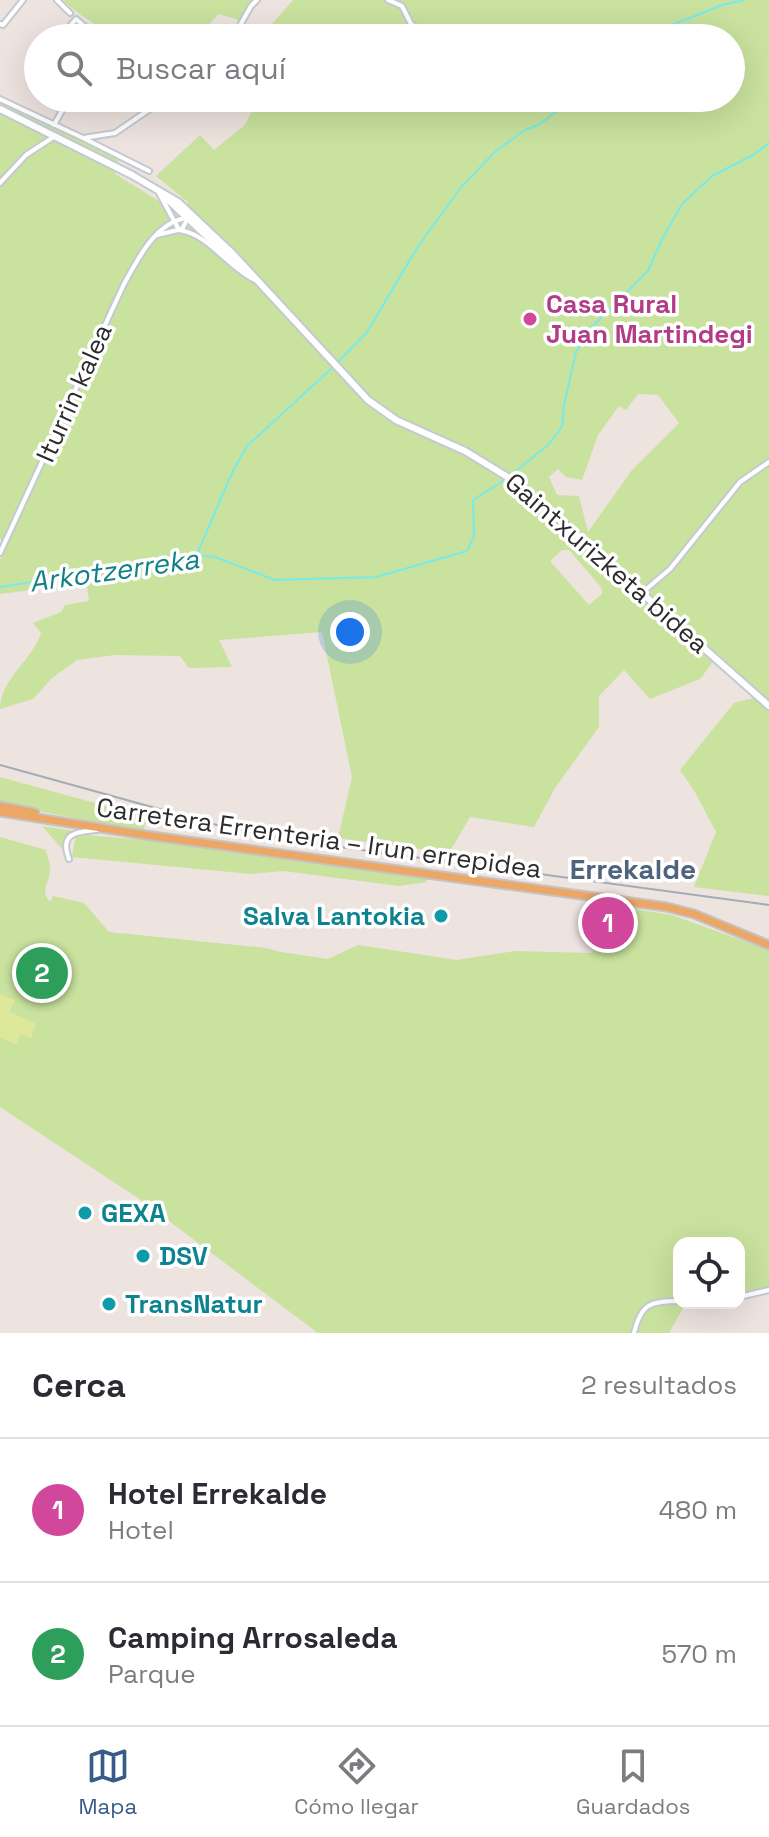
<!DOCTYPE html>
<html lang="es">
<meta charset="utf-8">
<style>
body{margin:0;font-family:"Space Grotesk",sans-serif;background:#f7f7f7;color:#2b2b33}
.controls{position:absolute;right:24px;bottom:24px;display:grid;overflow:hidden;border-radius:16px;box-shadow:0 8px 32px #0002}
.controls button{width:72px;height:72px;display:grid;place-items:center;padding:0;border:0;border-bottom:2px solid #e1e1e2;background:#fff;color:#2b2b33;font:40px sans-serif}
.you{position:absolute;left:350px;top:632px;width:28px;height:28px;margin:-20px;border:6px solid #fff;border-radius:50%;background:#1a73e8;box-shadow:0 0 0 12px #1a73e833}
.badge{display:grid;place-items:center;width:52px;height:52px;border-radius:50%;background:#375c8a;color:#fff;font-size:26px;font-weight:700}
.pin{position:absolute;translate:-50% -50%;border:4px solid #fff;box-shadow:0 2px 8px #0006}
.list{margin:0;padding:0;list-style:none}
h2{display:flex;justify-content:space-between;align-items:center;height:104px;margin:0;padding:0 32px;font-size:34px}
h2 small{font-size:26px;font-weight:400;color:#7c7c81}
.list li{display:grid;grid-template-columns:52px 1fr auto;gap:24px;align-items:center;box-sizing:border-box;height:144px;padding:0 32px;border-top:2px solid #e1e1e2}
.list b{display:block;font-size:30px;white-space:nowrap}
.list p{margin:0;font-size:26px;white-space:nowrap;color:#7c7c81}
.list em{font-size:26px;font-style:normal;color:#7c7c81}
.icon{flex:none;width:44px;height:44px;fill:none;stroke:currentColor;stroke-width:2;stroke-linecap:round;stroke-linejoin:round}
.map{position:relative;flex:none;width:769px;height:1333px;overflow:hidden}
.search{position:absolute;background:#fff;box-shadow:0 8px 32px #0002;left:24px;right:24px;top:24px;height:88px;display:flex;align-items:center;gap:20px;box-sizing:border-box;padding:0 28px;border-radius:44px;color:#7c7c81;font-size:30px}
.sheet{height:392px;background:#fff}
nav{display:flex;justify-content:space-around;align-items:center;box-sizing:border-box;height:112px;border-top:2px solid #e1e1e2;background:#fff;font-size:22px;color:#7c7c81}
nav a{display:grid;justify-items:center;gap:4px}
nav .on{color:#375c8a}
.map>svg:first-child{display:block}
.green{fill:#c9e29e;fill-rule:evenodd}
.pitch{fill:#dee89a}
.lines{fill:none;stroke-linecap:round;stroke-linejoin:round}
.stream{stroke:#77ebe9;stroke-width:2}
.minor-casing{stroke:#c4cad2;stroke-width:8}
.secondary-casing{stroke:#c4cad2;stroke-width:10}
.primary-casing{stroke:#c4c4c4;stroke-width:11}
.minor{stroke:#fff;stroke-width:4}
.secondary{stroke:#fff;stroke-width:6}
.primary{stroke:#eca665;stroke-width:7}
.rail{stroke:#a2abb6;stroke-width:2}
.hotel-dot{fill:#d1479c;stroke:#fff;stroke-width:3}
.culture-dot{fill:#0f9aa8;stroke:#fff;stroke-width:3}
.labels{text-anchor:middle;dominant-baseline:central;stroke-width:7;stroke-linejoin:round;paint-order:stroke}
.hotel-label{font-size:26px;font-weight:bold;fill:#b23c85;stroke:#fff;text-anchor:start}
.street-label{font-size:26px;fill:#2c2c2c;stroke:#fff}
.culture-label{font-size:26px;font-weight:bold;fill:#0d838f;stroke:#fff;text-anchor:start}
.water-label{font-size:28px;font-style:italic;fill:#128086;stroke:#fff}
.neighbourhood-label{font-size:28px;font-weight:bold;fill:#4e637c;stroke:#fff}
</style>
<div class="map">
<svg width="769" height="1333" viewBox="0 0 769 1333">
<rect width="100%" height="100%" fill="#ede3df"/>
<!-- green -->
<g class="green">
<path d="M63,0H260L242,21L219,14L195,38H111C96,23 78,15 63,0Z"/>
<path d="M293,0H769V896L694,887L716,832L695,792L680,770L734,703L758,697L719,654L700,679L650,699L624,670L599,696V727L555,788L534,827L470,817L449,853L338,838L352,777L322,632L219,640L232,667L189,668L180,656L115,655L77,660L52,678L33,699L0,709C0,679 32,661 41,633L33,623L61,612L65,605L89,601L85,574L73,571L43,579L40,589L0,594V560L7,547L0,539V102L119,159L115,174L167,206L189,203L156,176L200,135L214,150L245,125L258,98H731V38H264L266,31ZM638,394L658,395L679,423L632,470L588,532L579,496L557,495L549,477L558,469L566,477L582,480L598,435L619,406L626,410ZM562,550H569L601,587L602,594L589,605L550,561Z"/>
<path d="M0,777L146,817L144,831L0,804Z"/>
<path d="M42,826L74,831L65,838L63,850Z"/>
<path d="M76,834L188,844L427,879V882L399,886L283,871L251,874L72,857Z"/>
<path d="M0,837L46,850C47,856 51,865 50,870C50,884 39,889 50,902L53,896L84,903L109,932L266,948L281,952L328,959L358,945L457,960L515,951L591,953L633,909L672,915L769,950V1288L739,1296V1243H679V1303H686L669,1333H318L141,1200L0,1107Z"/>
</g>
<!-- pitch -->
<path class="pitch" d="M0,994L15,1000L10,1012L36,1024L31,1038L21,1034L16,1045L0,1037Z"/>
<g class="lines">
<!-- stream -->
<g class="stream">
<path d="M639,38L722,5L744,0"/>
<path d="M339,361L367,332L417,248L461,187L497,150L525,130L540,124L575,98"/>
<path d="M517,470L548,445L562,427L564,405L576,352L587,332L648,271L661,241L682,204L712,176L753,155L769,143"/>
<path d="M197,554L232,473L247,446L332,368"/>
<path d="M0,587L107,570L148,571L196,555L215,557L275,580L376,577L467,551L474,536L473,500L503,481"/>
</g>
<defs>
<g id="minor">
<path d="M57,0L70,13"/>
<path d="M388,0L402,6L411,24L431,38"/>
<path d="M0,24L3,25L23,0"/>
<path d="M60,38L76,19L98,38"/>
<path d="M233,38L251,6L257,0"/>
<path d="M0,99L83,138L115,133L166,98"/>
<path d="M54,125L69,98"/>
<path d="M85,139L149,171"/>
<path d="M0,183L26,155L55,136"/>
<path d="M159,193L179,230"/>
<path d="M179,230C209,234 227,267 255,280"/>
<path d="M157,235L182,229L188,218"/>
<path d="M0,553L124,284C138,259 155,223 186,218"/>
<path d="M643,592L670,569L740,482L769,462"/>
<path d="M69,859C59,833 76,832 97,830"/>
<path d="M739,1297L769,1290"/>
<path d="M634,1333C641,1304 650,1301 679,1301"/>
</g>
<g id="secondary">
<path d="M0,109L132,175L178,202L233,254L368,400L396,420L465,451L519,484L769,706"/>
<path d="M166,198L243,270"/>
</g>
<g id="primary">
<path d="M0,806L35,813"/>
<path d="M0,812L145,835L667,907L694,914L769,945"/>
</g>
</defs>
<!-- minor casing -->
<use href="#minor" class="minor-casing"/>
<!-- secondary casing -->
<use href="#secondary" class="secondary-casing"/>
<!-- primary casing -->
<use href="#primary" class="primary-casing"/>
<!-- minor -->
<use href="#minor" class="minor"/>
<!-- secondary -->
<use href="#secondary" class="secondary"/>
<!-- primary -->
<use href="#primary" class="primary"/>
<!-- rail -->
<path class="rail" d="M0,765L217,825L288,840L769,905"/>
</g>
<!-- markers -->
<circle class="hotel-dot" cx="530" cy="319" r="8"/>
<g class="culture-dot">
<circle cx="441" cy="916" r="8"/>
<circle cx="85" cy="1213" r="8"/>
<circle cx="143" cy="1256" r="8"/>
<circle cx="109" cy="1304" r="8"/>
</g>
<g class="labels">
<!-- hotel labels -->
<g class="hotel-label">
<text x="546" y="304">Casa Rural<tspan x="546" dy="30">Juan Martindegi</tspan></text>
</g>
<!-- street labels -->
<g class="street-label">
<text transform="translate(74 393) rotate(-66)">Iturrin kalea</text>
<text transform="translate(607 563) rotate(41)">Gaintxurizketa bidea</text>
<text transform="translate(319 838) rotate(8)">Carretera Errenteria – Irun errepidea</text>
</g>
<!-- culture labels -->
<g class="culture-label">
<text x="425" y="916" text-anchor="end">Salva Lantokia</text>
<text x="101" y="1213">GEXA</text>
<text x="159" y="1256">DSV</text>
<text x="125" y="1304">TransNatur</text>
</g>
<!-- water labels -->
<g class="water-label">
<text transform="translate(114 570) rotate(-8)">Arkotzerreka</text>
</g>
<!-- neighbourhood labels -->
<g class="neighbourhood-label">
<text x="633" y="869">Errekalde</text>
</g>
</g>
</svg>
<div class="controls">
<button><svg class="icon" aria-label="locate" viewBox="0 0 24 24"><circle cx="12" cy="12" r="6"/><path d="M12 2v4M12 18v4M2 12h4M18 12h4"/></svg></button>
</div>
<div class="you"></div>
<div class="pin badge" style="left:608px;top:923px;background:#d1479c">1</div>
<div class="pin badge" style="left:42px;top:973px;background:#2e9e5b">2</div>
<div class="search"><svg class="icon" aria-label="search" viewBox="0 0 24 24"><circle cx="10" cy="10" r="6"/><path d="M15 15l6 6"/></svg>Buscar aquí</div>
</div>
<section class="sheet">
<h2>Cerca<small>2 resultados</small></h2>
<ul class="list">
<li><span class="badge" style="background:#d1479c">1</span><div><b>Hotel Errekalde</b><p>Hotel</p></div><em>480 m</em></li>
<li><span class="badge" style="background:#2e9e5b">2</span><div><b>Camping Arrosaleda</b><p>Parque</p></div><em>570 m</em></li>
</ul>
</section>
<nav>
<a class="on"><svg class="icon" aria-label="map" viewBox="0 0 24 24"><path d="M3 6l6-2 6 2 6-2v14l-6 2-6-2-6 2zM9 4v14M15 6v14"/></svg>Mapa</a>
<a><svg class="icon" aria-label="directions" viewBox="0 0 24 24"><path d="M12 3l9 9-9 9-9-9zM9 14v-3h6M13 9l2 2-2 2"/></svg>Cómo llegar</a>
<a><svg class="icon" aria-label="saved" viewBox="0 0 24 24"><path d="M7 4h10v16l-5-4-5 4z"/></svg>Guardados</a>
</nav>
